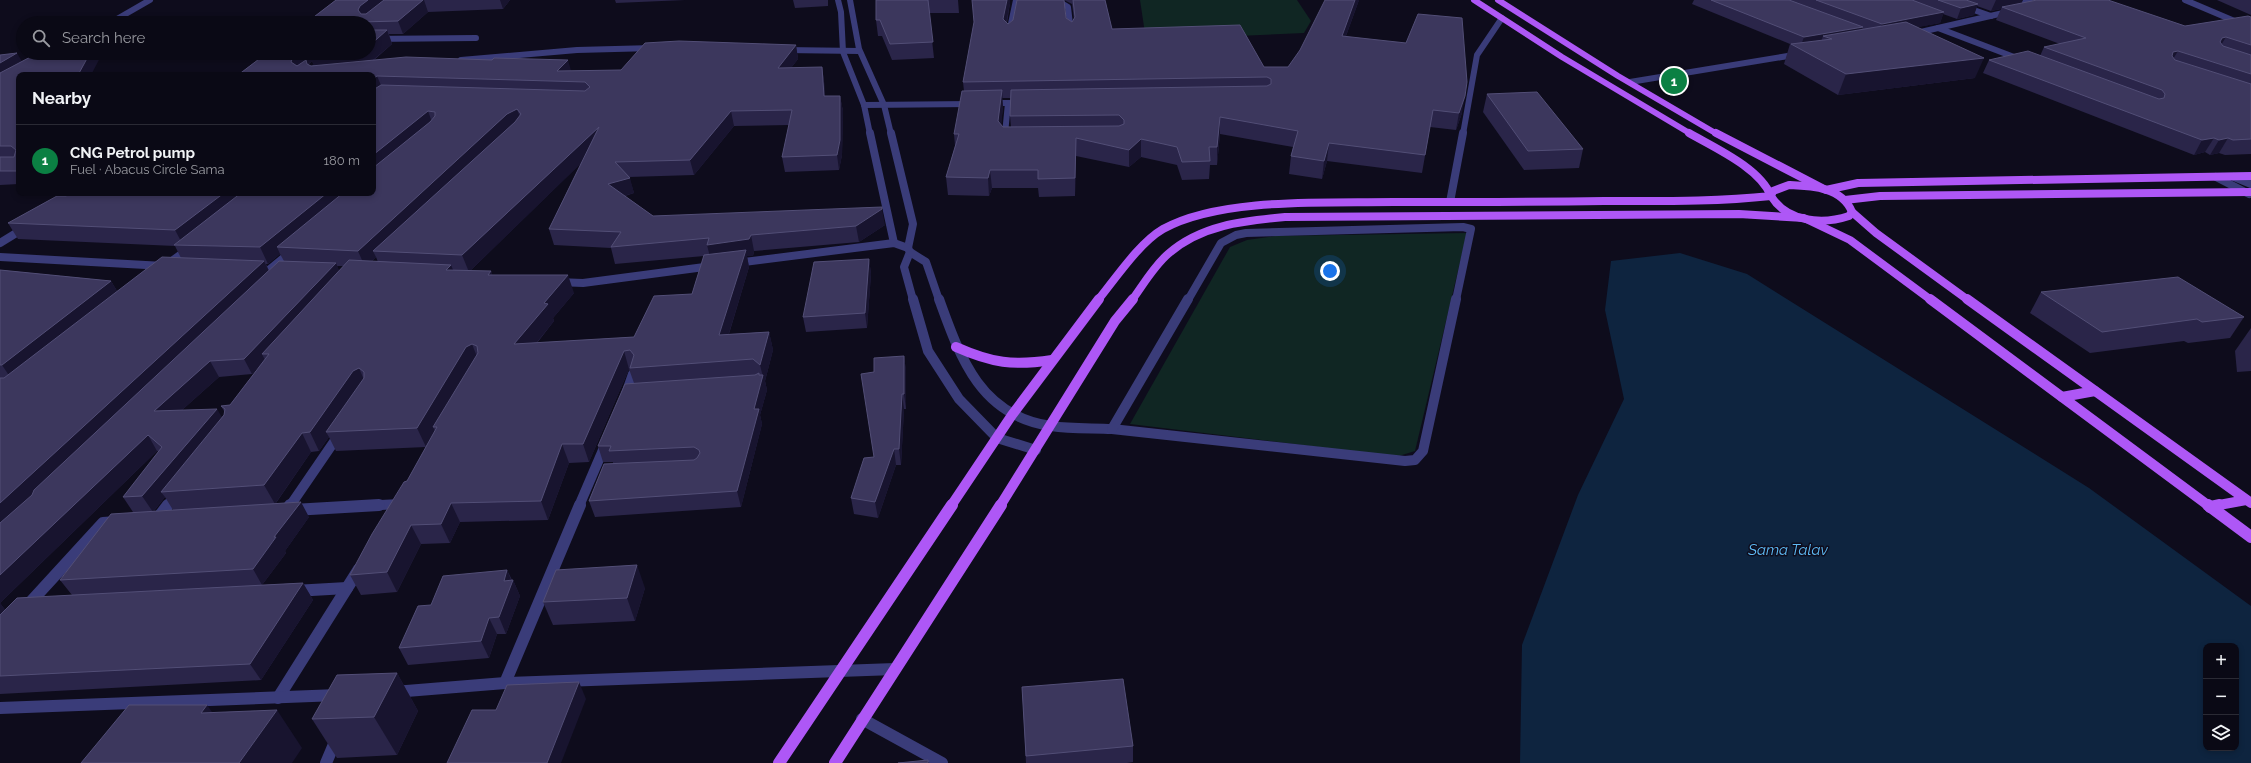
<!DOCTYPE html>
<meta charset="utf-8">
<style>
body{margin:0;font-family:Raleway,sans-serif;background:#13121e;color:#f1f3f6}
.controls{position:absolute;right:12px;bottom:12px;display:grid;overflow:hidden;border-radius:8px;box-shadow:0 2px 6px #0003}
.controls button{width:36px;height:36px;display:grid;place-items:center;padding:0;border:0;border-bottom:1px solid #2a2a34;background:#0a0915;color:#f1f3f6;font:20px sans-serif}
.you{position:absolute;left:1330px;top:271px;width:14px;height:14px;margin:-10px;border:3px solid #fff;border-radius:50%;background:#1a73e8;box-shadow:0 0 0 6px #1a73e833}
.badge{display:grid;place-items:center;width:26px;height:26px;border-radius:50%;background:#0b8043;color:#fff;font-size:13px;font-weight:700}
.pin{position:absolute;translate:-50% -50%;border:2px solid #fff;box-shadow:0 1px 4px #0006}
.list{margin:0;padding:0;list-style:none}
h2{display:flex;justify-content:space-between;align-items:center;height:52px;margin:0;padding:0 16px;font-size:17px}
h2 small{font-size:13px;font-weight:400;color:#999aa0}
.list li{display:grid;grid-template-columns:26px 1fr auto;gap:12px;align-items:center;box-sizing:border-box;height:72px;padding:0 16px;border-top:1px solid #2a2a34}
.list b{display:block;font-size:15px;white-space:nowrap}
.list p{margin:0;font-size:13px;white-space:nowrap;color:#999aa0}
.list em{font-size:13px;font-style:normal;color:#999aa0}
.icon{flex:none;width:22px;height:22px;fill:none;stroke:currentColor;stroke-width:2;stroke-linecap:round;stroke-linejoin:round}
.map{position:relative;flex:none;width:2251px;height:763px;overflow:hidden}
.search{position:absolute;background:#0a0915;box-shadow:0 2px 6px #0003;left:16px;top:16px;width:360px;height:44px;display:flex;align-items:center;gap:10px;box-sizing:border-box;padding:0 14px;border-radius:22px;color:#999aa0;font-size:15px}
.panel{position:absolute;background:#0a0915;box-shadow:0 2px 6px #0003;left:16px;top:72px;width:360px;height:124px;border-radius:8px}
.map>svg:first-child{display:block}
.green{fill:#102623}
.water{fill:#0e243f;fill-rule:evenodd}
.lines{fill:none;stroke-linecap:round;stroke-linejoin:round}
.minor-far3{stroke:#3a3c79;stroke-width:6}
.minor-far2{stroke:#3a3c79;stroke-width:8}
.minor-far1{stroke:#3a3c79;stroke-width:10}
.minor{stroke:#3a3c79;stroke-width:12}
.major-far3{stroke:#ae57f6;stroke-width:6}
.major-far2{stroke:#ae57f6;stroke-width:8}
.major-far1{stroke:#ae57f6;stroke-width:10}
.major{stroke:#ae57f6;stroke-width:12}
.wall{fill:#2a2549;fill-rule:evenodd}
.shaded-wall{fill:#18142f}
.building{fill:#3c375d;stroke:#524e76}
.labels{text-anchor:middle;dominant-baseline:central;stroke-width:3;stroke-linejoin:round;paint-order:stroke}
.water-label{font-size:15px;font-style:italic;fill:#5ebcf7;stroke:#0e0c1c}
</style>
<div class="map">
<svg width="2251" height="763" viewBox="0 0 2251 763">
<rect width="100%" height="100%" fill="#0e0c1c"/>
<!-- green -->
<g class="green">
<path d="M1140,0H1297L1311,21L1304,33L1146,40Z"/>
<path d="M1467,233L1415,451L1399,456L1384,455L1130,424L1230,247L1247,240L1275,236Z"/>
</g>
<!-- water -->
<path class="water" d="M1680,253L1747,274L2089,488L2251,606V763H1520L1522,645L1578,495L1624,399L1605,310L1611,261ZM2206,646H2236V748H2206Z"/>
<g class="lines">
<!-- minor-far3 -->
<g class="minor-far3">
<path d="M838,0L841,12L843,52L864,105L870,134"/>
<path d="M850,0L859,49L884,105L891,134"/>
<path d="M1945,0L1991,16"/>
<path d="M2023,0L2040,6"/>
<path d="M2185,0L2251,28"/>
<path d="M1052,4H1063L1068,7L1071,33"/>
<path d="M110,23L150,0"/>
<path d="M1938,28L2022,60"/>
<path d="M1009,33L1016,0"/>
<path d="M1912,34L2012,11"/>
<path d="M369,39L476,38"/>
<path d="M785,50L859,51"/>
<path d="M461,60L577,50L653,48"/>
<path d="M1630,82L1800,54"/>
<path d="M990,103H1024"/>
<path d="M864,105L972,104"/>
<path d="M1005,134L1008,103"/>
<path d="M1463,134L1477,55L1502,18"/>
</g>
<!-- minor-far2 -->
<g class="minor-far2">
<path d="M870,133L894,243"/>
<path d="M891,133L913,224L908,248"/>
<path d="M1005,139L1006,133"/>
<path d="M2216,177L2249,194"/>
<path d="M2234,177L2251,184"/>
<path d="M1450,202L1463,133"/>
<path d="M0,243L26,227"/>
<path d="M910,252L904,267L913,300"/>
<path d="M0,257L164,266"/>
<path d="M736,263L894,243L908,248L910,252L926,262L939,300"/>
<path d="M165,266L191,247"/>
<path d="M270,269L292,251"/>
<path d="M557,282L583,283L712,266"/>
<path d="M1188,300L1221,243L1236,235L1246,233L1463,227L1471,229L1456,300"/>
</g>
<!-- minor-far1 -->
<g class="minor-far1">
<path d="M913,299L928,351L959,399L997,438L1036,450"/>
<path d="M939,299C960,357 980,416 1051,426C1071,429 1092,428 1112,429"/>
<path d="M625,397L633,374"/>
<path d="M1112,429L1405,461L1415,460L1423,451L1456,299"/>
<path d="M1112,429L1188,299"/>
<path d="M167,506L177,494"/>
<path d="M290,506L340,433"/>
<path d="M361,506L400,504"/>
<path d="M579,506L606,443"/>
</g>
<!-- minor -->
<g class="minor">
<path d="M287,510L290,505"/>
<path d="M293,510L379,505"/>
<path d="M158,518L168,505"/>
<path d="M294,591L347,588"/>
<path d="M26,607L103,523L117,522"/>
<path d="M505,683L580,505"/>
<path d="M394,692L505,683L895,669"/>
<path d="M278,698L359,569"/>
<path d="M0,708L338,695"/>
<path d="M862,719L942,763"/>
<path d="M326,763L337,737"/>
</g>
<!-- major-far3 -->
<g class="major-far3">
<path d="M1474,0L1562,57L1691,134"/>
<path d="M1498,0L1618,76L1717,134"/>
</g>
<!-- major-far2 -->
<g class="major-far2">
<path d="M1716,133L1826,190L1858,183L2251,176"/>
<path d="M1789,185C1812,186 1842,187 1852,212L1849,216C1822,225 1787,222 1771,196L1773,191Z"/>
<path d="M1845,200L1880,196L2251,192"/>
<path d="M1852,212L1876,233L1968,300"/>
<path d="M1098,300C1116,278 1139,243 1163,229C1220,197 1329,203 1394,202C1464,202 1534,202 1604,201C1660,201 1715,202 1771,196C1760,168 1715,148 1689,133"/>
<path d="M1132,300C1143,285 1154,266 1168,254C1201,225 1243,221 1285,217L1739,214L1804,218L1850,240L1931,300"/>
</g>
<!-- major-far1 -->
<g class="major-far1">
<path d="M1930,299L2209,506"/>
<path d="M1967,299L2251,503"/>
<path d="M956,347C992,363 1013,366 1052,360"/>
<path d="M2062,397L2095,391"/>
<path d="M951,506L1012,415L1099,299"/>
<path d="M1000,506L1115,321L1133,299"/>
<path d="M2214,506L2246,500"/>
</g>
<!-- major -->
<g class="major">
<path d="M2208,505L2251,537"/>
<path d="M2210,507L2219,505"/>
<path d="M779,763L952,505"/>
<path d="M835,763L1001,505"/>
</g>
</g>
<!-- wall -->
<g class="wall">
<path d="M336,0H510L503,9L428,12L403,34H389L392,44L374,60L571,71L621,70L796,45L798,59L791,68L822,67L824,81L825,96H840L843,111L842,155L839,170L785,172L782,157L789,125L734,126L694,175L629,177L634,193L625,196L653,216L885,225L859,242L754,251L753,256H747L749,267L729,334L769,332L773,350L765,381L767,390L760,415L762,424L741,507L595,517L589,501L613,464V462H603L598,446L634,383L629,369L589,462L569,463L548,520L460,522L450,543L421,544L397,592L361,595L350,575L407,481L426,447L336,451L329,437L319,451L311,452L276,503L309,517L285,551L286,553L262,585L303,583L313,600L261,680L0,694V603L5,610L72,595L60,580L133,512L123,497L159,452L157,451L0,603V270L111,281L117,291L181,258L175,246L18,239L8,223L373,193V75H238L267,53H369V23H306ZM312,61L314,65L311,66L308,65ZM581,163L549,229L554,245L611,248L615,264L704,256L692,294L634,337L537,343L554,321L553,318L574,293L492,275L491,271H470ZM280,254L284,261L269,271L266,264H268ZM376,257L378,262H371ZM337,266H344L339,271ZM263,362L230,405L221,406L224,411V415L222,417L182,410L219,377L252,374ZM165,497L173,510L154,511Z"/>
<path d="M615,0H685L616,3Z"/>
<path d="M793,0H828V6L795,8Z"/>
<path d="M876,0H958L959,13H929L934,58L892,60L882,36H878L876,20Z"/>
<path d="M1064,0H1105L1112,29L1264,67H1288L1359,0L1346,36L1462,113L1456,130L1430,127L1422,173L1327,161L1322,179L1289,174L1291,156L1293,147L1220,134L1217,165H1210L1209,179L1182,180L1177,165L1141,157L1129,167L1076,156L1075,196L1039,197L1038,188H992L989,196L948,195L946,177L955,146L954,134L964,91L963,82L1010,3L1007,23L1008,24L1013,20L1066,18L1072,22L1074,19L1072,4ZM1002,98H1011L1010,116L1011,127H1003L1001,124L1003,107Z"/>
<path d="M1694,0H2023L2021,3L2185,26L2251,17V154L2225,155L2219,153L2210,155L2205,152L2194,155L1983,73L1989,60L2040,56L2044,47L2060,44L1996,20L2001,9L1991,11L1977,6L1974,15L1957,19L1943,14L1940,23L1917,27L1975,78L1838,95L1784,64L1790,44L1692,4Z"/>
<path d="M2217,0H2251V15Z"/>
<path d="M38,53H100L101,56L19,75V184L0,185V55L22,61Z"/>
<path d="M1487,94L1583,149L1579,168L1524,170L1483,112Z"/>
<path d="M869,259L871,274L867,328L806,332L803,317Z"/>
<path d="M2041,292L2244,317L2230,338L2188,343L2184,341L2090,353L2030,313Z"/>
<path d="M2251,328V371L2237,372L2235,351Z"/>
<path d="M904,356L906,371V409H904L901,465H896L878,518L854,514L851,498L874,457V372Z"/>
<path d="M507,570L512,580H513L520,596L506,634H497L489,658L408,665L399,648L431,605Z"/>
<path d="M645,588L635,621L553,625L543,602Z"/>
<path d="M397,673L418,711L397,755L337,758L312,719Z"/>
<path d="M1022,687L1133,746V762L1127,763H1026Z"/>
</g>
<!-- shaded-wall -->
<g class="shaded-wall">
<path d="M368,0H389L363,22L358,10L360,6Z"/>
<path d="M423,0H424L428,12L403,34L398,21Z"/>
<path d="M500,0H510L503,9Z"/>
<path d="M1007,0H1010V3L1004,34L1003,19Z"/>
<path d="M1355,0H1359L1340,52L1342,36Z"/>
<path d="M1996,0H2023L2021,4L2002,7L2001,9L1991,11Z"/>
<path d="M1978,4L1974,15L1957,19L1961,8Z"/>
<path d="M1944,12L1940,23L1877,35L1882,24Z"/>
<path d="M1863,27L1859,38L1832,39L1823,36L1820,45L1800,48L1804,37Z"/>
<path d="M387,30L392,44L367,65L316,70L312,61L299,71L291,62L293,57L299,53H369V46Z"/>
<path d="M2226,37L2218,50L2214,51L2222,38Z"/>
<path d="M796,45L798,59L780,82L778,68Z"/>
<path d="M2178,51L2170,64L2166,65L2173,52Z"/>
<path d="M17,53L24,65L0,79V63Z"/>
<path d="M90,53H100L101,56L91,75H78Z"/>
<path d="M1984,58L1975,78L1838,95L1846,74Z"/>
<path d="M568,60L572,74L557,71Z"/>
<path d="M822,67L824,81L826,111L824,96Z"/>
<path d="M377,76L383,90L373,98V79Z"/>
<path d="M1002,90L1003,107L1000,139L998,121Z"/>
<path d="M840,96L843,111L842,155L839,170L837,155Z"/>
<path d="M1465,96L1462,113L1456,130L1459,113Z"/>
<path d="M517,109L522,123L373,251L376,257L365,267L358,251L507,114Z"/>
<path d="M428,111L433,125L373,176V155Z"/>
<path d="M731,111L734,126L694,175L690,160Z"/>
<path d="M1220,117V134L1217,165V147Z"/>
<path d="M599,127L603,142L469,272L462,255Z"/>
<path d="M1076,138V156L1075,196V178Z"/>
<path d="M2214,138L2205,152L2194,155L2202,140Z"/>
<path d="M2228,138L2219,153L2210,155L2219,140Z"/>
<path d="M1141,139V157L1129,167V150Z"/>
<path d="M1329,143L1327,161L1322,179L1324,161Z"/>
<path d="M990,170L992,188L989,196L988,178Z"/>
<path d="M630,178L634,193L612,199L608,184Z"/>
<path d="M224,193H253L183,245L175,230Z"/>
<path d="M327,193H353L277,247L280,254L268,264L260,247Z"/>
<path d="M882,209L885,225L859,242L856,226Z"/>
<path d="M751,235L754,251L753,256H747L749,267L723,353L719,335L711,261L707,245Z"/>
<path d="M869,259L871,274L867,328L865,313Z"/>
<path d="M264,261L271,275L0,530V503Z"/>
<path d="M336,263L342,277L269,354H262L265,360L252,374L244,359Z"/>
<path d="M451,265L458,282L446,270Z"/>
<path d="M491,271L497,288L488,275Z"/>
<path d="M568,275L574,293L553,318L554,321L521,362L514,344L544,303Z"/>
<path d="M111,281L120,296L12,380L2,365Z"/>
<path d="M769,332L773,350L765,381L767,390L760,415L762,424L741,507L737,491L754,409L759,373L761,382L763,377L760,365Z"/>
<path d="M472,344L479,362L433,427L435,431L426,447L417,428L466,347Z"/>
<path d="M624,351L629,369L589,462L583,444Z"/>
<path d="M904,356L906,371V409L904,394Z"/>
<path d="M210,361L219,377L163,427L154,411Z"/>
<path d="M359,368L367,387L326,432L329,437L319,451L310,432L353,371Z"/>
<path d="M902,394L904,409L901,465L899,449Z"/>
<path d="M217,409L226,424L161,492L165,497L153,512L142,496Z"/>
<path d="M302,433L311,452L275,504L264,485Z"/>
<path d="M148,435L157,451L0,603V575Z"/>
<path d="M562,444L569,463L548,520L541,501Z"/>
<path d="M894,449L896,465L878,518L875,502Z"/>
<path d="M301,502L309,517L285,551L286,553L262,585L253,569L274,537Z"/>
<path d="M451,503L460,522L450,543L441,524Z"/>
<path d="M411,525L421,544L397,592L387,572Z"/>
<path d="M637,565L645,588L635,621L627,598Z"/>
<path d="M507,570L512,582L513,580L520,596L506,634L499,617L504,581Z"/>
<path d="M303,583L313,600L261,680L250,664Z"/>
<path d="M0,603L9,614L0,624Z"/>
<path d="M489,618L497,634L489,658L481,641Z"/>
<path d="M397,673L418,711L397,755L374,717Z"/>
<path d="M579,682L586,699L561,763H547Z"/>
<path d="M207,705L234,743L201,713Z"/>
<path d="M277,710L302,748L292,763H239Z"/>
</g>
<!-- building -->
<g class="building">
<path d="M336,0H368L360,6L358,10L361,14H366L384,0H423L398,21L361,22V23H306Z"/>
<path d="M876,0H928L933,42L890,44L880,20H876Z"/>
<path d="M972,0H1007L1003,19L1008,24L1013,20L1017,0H1064L1066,18L1072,22L1075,17L1073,0H1105L1112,29L1240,25L1264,67H1288L1300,50L1325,0H1355L1342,36L1406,43L1418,14L1462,18L1467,82L1465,96L1459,113L1433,110L1425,155L1329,143L1324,161L1291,156L1298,131L1220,117L1217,147H1209L1210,161L1182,162L1177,147L1141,139L1129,150L1076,138L1075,178L1038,179V170H990L988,178L946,177L959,134H954L962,91L1002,90L998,121L1003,127L1119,126L1124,124V120L1119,115L1010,116L1011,90L1267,86L1271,84V79L1267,77L963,82L974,22Z"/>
<path d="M1711,0H1789L1863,27L1804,37Z"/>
<path d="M1816,0H1912L1944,12L1882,24Z"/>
<path d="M1938,0H1966L1978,4L1961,8Z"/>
<path d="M2037,0H2108L2185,26L2248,16L2251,17V45L2226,37L2222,38L2220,42L2223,46L2251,55V74L2178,51L2173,52L2172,56L2175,60L2251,84V139L2233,140L2228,138L2219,140L2214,138L2202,140L1989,60L2028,51L2159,99L2164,98L2165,94L2162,90L2044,47L2086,38L2002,7Z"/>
<path d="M1906,22L1984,58L1846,74L1791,44L1832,39L1823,36Z"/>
<path d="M369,30H387L369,46Z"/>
<path d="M679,41L796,45L778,68L822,67L824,96H840V140L837,155L782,157L792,110L731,111L690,160L615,162L630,178L608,184L653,216L882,207V209L856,226L751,235L749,239L707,245L709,238L611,247L621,232L549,229L599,127L462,255L373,251L515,122L521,114L517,109L507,114L358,251L277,247L343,193H373V168L430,122L435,116V112L428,111L373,155V90L381,85L585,91L590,87L585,82L377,76L373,79V75H238L267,53H299L293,57L291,62L297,66L306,60L307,64L311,66L406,57L492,60L494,58L568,60L557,71L621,70L645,43Z"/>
<path d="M17,53L0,63V55Z"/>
<path d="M38,53H90L78,75H19V171H0V157H14L16,150L11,146H0V73Z"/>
<path d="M314,53H346L310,56Z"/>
<path d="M1537,92L1583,149L1528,151L1487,94Z"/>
<path d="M71,193H224L175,230L8,223L57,196H66Z"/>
<path d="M241,193H327L260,247L174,245Z"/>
<path d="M746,250L719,335L769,332L760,365L753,359L630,368L634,355L630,350L624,351L583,444H562L541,501L451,503L441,524L411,525L387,572L350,575L372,534L404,482L407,481L437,427H433L478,353L477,346L472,344L466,347L417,428L326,432L364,378V372L359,368L353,371L310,432L302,433L264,485L161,492L224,415L225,409L221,406L230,405L269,354H262L349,260L451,265L446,270L491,271L488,275H568L544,303L548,304L514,344L634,337L654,296L692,294L704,255Z"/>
<path d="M162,257L264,261L0,503V378H4Z"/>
<path d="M869,259L865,313L803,317L814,262Z"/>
<path d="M279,261L336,263L244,359L210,361L154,411L217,409L142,496L123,497L162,447L148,435L0,575V523L32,495L34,490Z"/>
<path d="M0,270L111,281L2,365H0Z"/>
<path d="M2178,277L2244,317L2202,322L2197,319L2102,332L2041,292Z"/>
<path d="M904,356V394H902L899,449H894L875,502L851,498L864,458L874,457L861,374L874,372V358Z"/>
<path d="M759,373V375H763L754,409H759L737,491L589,501L604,464L694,460L697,458L700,453L699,450L694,447L609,451L611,446H598L625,384L755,375Z"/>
<path d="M301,502L274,537H276L253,569L60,580L111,514Z"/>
<path d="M637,565L627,598L543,602L556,570Z"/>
<path d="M507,570L504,581L513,580L499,617L489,618L481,641L399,648L418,606L431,605L443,576Z"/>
<path d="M303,583L250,664L0,676V615L17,598Z"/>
<path d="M397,673L374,717L312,719L337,675Z"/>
<path d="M1123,679L1133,746L1026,756L1022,687Z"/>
<path d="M579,682L547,763H447L472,710H496L507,685Z"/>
<path d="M129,705H207L201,713L277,710L239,763H81Z"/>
<path d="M928,760V763H898Z"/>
</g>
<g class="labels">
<!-- water labels -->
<g class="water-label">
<text x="1788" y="550">Sama Talav</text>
</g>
</g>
</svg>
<div class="controls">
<button>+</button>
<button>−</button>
<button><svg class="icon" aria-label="layers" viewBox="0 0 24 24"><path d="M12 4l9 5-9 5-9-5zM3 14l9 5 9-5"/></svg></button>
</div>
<div class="you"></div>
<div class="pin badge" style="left:1674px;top:81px">1</div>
<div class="search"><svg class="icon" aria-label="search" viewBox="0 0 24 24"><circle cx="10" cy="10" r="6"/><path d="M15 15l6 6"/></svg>Search here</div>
<section class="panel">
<h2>Nearby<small></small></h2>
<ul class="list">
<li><span class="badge">1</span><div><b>CNG Petrol pump</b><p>Fuel · Abacus Circle Sama</p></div><em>180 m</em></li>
</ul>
</section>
</div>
